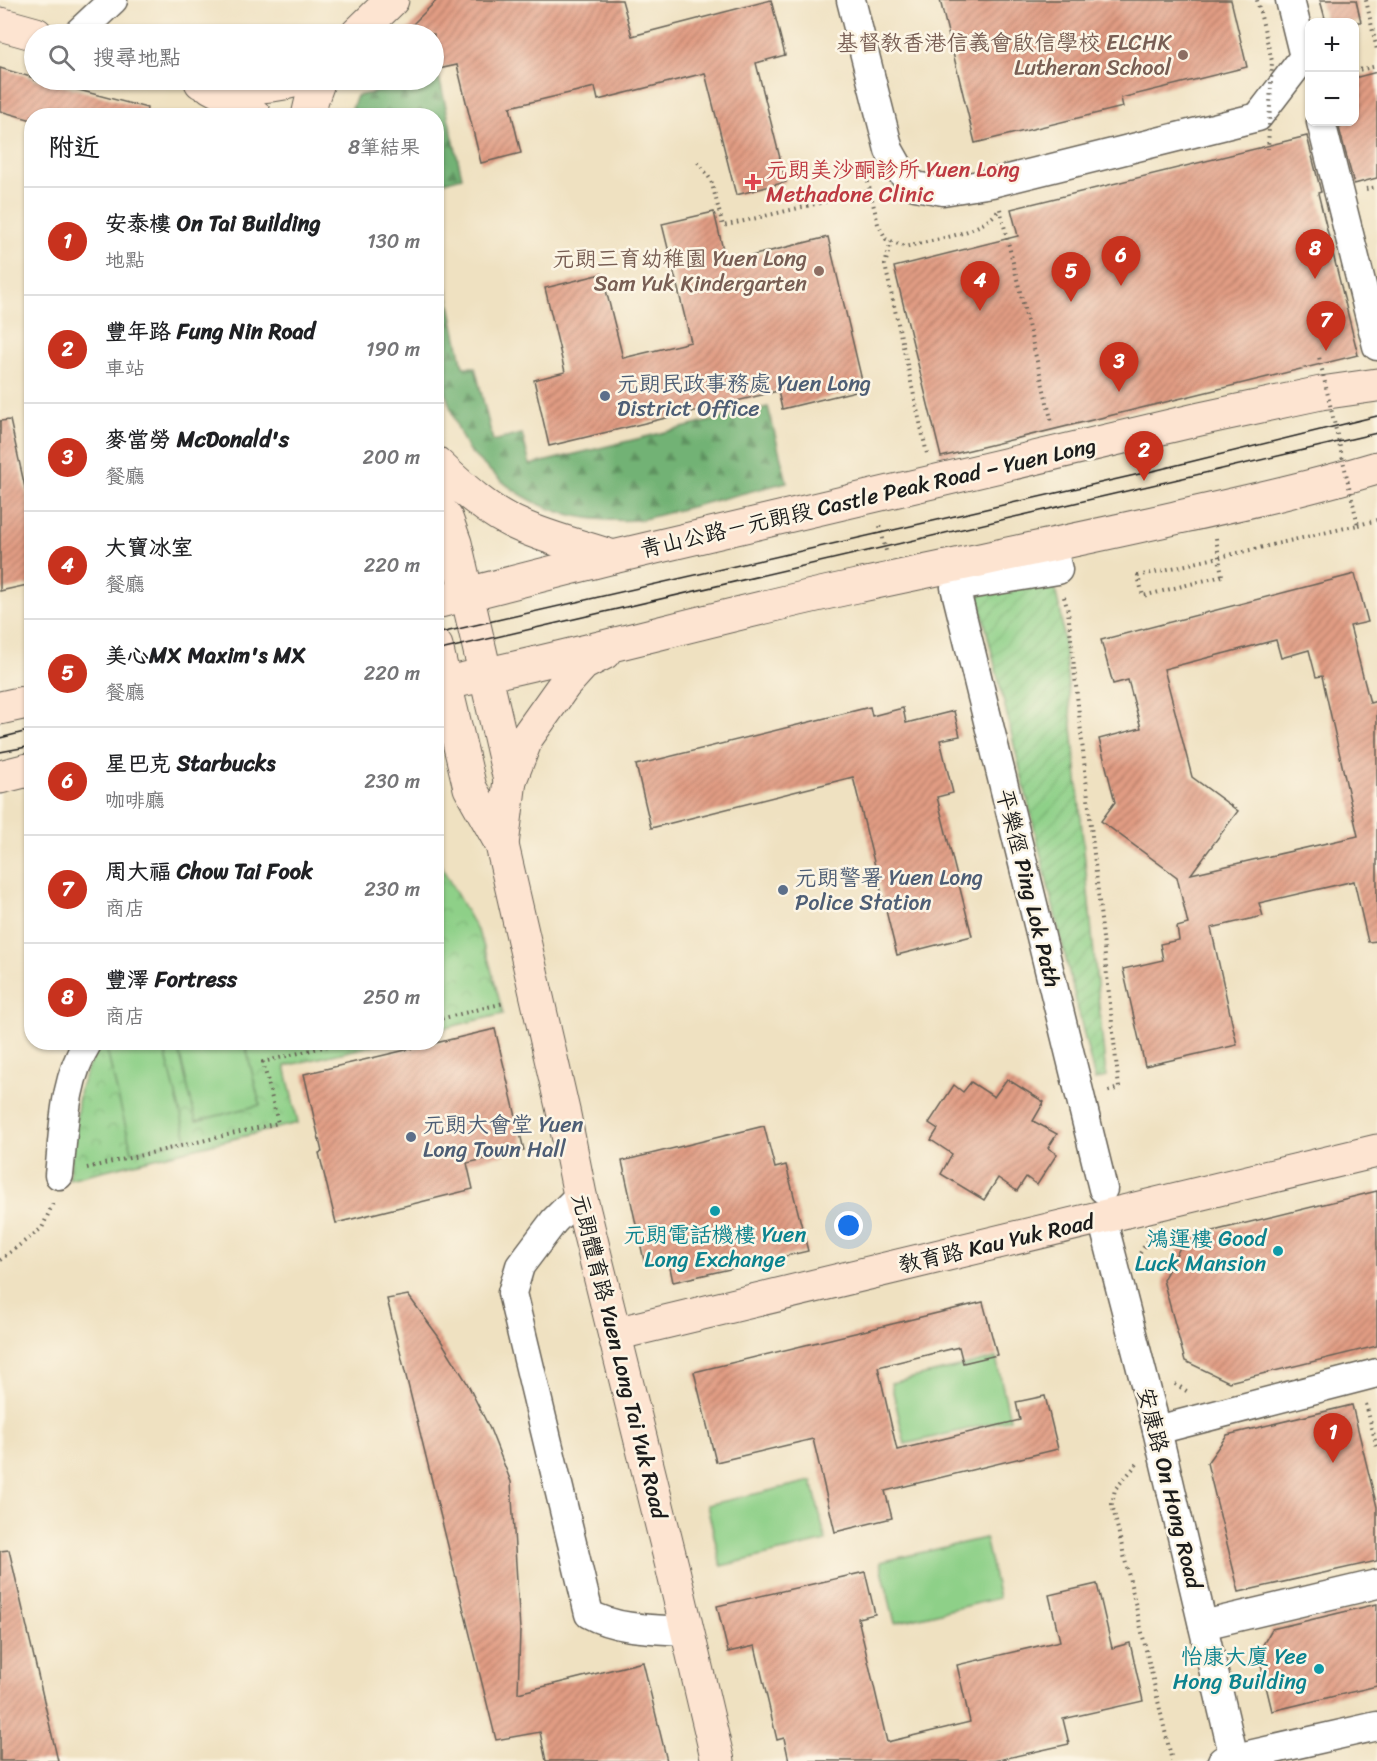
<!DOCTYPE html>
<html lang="zh-TW">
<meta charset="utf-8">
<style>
body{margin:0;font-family:Sriracha,"LXGW WenKai TC",sans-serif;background:#f6f6f6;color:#202124}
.controls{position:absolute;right:18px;top:18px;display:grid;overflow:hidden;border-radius:12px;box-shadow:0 2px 4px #0004}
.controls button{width:54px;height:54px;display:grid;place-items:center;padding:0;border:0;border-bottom:2px solid #e0e0e0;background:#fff;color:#202124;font:30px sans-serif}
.you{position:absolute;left:849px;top:1226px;width:21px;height:21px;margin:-15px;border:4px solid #fff;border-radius:50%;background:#1a73e8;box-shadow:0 0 0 9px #1a73e833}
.badge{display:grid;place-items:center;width:39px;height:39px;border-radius:50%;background:#c8321e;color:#fff;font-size:20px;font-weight:700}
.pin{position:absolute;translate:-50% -50px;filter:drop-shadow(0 2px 3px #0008)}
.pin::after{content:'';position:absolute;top:32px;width:21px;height:18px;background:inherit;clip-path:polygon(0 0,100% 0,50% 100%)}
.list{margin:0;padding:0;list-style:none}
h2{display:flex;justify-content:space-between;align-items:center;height:78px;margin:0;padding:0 24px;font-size:26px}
h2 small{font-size:20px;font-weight:400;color:#757577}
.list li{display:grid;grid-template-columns:39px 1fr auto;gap:18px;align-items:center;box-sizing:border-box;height:108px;padding:0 24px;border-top:2px solid #e0e0e0}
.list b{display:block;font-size:22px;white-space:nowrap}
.list p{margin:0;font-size:20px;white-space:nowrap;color:#757577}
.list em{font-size:20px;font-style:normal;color:#757577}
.icon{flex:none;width:33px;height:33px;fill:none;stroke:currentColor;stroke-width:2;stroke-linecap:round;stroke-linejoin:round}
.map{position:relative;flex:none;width:1377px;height:1761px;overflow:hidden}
.search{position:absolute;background:#fff;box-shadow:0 2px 4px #0004;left:24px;top:24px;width:420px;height:66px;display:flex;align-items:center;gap:15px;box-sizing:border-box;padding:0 21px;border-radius:33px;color:#757577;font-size:22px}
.panel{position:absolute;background:#fff;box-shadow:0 2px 4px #0004;left:24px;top:108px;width:420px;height:942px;border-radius:24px}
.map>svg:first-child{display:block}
.forest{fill:url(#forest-firs);stroke:#476748;stroke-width:1.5}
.park{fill:url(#park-crowns);stroke:#557652;stroke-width:1.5}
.garden{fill:url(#garden-furrows);stroke:#557652;stroke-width:1.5}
.pitch{fill:#8ed088;stroke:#557652;stroke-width:1.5}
.building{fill:url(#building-hatch);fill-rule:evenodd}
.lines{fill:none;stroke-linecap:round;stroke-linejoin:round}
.street-casing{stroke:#666156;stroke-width:31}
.secondary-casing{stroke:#666156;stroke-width:35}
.path{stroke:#666156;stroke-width:4;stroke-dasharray:1.5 4.5;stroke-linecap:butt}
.street{stroke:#fff;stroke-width:28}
.secondary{stroke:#fde4d1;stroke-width:33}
.tram{stroke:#1c1c1c;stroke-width:1.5}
.path-bridge{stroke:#666156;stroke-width:4;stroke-dasharray:1.5 4.5;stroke-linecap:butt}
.education-dot{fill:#8d6e63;stroke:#fcf5e5;stroke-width:2}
.health-dot{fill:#e0444e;stroke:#fcf5e5;stroke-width:2}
.service-dot{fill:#5c6f8a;stroke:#fcf5e5;stroke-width:2}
.culture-dot{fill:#0f9aa8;stroke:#fcf5e5;stroke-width:2}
.labels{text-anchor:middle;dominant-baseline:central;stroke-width:5;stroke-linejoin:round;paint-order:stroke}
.education-label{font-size:22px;fill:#785e54;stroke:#fcf5e5;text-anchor:end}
.health-label{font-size:22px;fill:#be3a42;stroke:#fcf5e5;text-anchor:start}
.service-label{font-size:22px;fill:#4e5e75;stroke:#fcf5e5;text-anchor:start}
.street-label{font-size:22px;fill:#1c1c1c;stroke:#fcf5e5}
.culture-label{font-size:22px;fill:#0d838f;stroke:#fcf5e5;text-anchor:end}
</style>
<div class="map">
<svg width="1377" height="1761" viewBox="0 0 1377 1761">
<defs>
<pattern id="forest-firs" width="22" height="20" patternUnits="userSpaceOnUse" patternTransform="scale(1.5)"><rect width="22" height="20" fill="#72b274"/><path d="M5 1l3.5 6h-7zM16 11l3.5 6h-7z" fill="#5d905e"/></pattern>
<pattern id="park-crowns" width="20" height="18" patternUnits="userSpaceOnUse" patternTransform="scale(1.5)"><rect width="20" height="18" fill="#8ed088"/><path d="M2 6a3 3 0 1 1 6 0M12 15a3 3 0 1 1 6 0" fill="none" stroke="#7ab275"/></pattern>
<pattern id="garden-furrows" width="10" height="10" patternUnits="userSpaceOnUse" patternTransform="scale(1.5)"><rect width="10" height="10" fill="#8ed088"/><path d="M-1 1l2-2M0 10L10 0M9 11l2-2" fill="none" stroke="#7ab275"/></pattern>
<pattern id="building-hatch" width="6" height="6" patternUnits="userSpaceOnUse" patternTransform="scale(1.5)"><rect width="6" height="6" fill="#e19c83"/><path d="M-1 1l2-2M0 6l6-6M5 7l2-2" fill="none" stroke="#b67e6a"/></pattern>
</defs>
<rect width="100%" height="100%" fill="#fcf5e5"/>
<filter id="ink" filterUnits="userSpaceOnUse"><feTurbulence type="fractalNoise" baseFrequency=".0167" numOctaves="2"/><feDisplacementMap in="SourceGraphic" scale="12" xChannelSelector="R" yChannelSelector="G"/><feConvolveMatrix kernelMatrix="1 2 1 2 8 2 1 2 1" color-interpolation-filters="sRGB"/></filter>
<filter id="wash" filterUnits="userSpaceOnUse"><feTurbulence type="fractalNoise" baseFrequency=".008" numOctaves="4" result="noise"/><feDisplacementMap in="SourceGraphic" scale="24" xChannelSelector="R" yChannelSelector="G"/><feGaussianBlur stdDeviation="1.35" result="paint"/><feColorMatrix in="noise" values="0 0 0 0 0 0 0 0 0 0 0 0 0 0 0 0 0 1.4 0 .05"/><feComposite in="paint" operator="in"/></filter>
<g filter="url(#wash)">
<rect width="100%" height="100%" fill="#efe1c1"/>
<!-- forest -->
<g class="forest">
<path d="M439,77L462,177L437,184L436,116L349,115L357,96L434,80Z"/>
<path d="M440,258L463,367H475L493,441L522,434L530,465L768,407L787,482L640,520C580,523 533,512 488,469C481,462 471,455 466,446C454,423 439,376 436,350C433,321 436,289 436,259Z"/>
</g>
<!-- park -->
<g class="park">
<path d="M436,857L479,934L489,961L503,1014L437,1030Z"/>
<path d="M98,1043H384L285,1066L298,1123L69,1179L80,1087Z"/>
</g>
<!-- garden -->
<path class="garden" d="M1052,577L1061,614L1106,1077L1095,1080L978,595Z"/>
<!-- pitch -->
<g class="pitch">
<path d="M105,1043H163L187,1139L132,1152Z"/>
<path d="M177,1043H245L260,1105L196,1121Z"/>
<path d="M996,1358L1010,1419L905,1444L891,1383Z"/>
<path d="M812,1481L826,1541L721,1566L707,1505Z"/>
<path d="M985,1538L999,1598L895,1623L880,1562Z"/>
</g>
<g id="blocks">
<!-- building -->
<g class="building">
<path d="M437,0H622L632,36L771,0L785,55L756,63L786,182L736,195L705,73L598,100L595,87L510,107L521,153L481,163L457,65L434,70V34H403Z"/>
<path d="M940,0H1231L1247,67L1121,98L1123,107L975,143Z"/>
<path d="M1320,0H1356L1361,22H1326Z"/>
<path d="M0,68L34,78V80H41L147,108L146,116H32V120L0,111Z"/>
<path d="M1377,72V178L1354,184L1339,128L1341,127L1340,122H1354V78Z"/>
<path d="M1307,136L1321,192L1318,193L1358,355L941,457L894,267L1018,236L1011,209Z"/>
<path d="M714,212L726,262L828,237L864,389L782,409L778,391L549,446L534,380L565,372L545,288L602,274L623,358L691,342L662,224Z"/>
<path d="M10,420L32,519V584L0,591V421Z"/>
<path d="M1355,574L1368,622L1350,626L1370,703L1377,701V941L1368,942L1354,881L1259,903L1263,916L1211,928L1237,1045L1145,1066L1123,969L1163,960L1160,944L1179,940L1177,927L1188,924L1177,877L1101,821L1115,802L1099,739L1141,728L1128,680L1113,684L1101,640ZM1276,640L1281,658L1309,650L1316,677L1322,676L1358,836L1191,874L1238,811L1192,777L1164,669Z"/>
<path d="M870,707L872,716L903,708L906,723L954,711L960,736L940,740L953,793L937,797L972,936L897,955L853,777L651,828L636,765Z"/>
<path d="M495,1029L524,1150L467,1163L473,1189L336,1223L319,1153L322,1152L304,1074Z"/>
<path d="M1007,1079L1044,1102L1033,1121L1057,1134L1048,1148L1057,1154L1037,1185L1026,1177L1017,1191L998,1178L984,1200L941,1174L952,1154L931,1140L938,1129L929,1123L954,1085L963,1092L971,1082L994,1097Z"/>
<path d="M764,1126L775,1168L786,1165L808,1251L673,1282L668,1258L645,1265L622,1161Z"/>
<path d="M1377,1191V1346L1229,1382L1185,1361L1163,1280L1185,1238Z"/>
<path d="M408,1295L438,1336L466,1381L490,1429L511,1482L520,1630L518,1693L643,1662L667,1761H546L540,1732L496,1740L387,1299Z"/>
<path d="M983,1302L997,1355L963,1363L959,1347L878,1367L897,1450L1020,1420L1016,1402L1045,1396L1058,1449L885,1491L892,1518L835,1532L813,1439L716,1462L694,1372Z"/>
<path d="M1352,1405L1377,1507V1561L1239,1592L1207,1463L1227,1435Z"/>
<path d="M9,1550L58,1761H0V1551Z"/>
<path d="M865,1572L875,1614L858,1618L887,1742L970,1722L957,1665L1060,1641L1049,1595L1097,1584L1112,1648L1130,1643L1143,1701L1063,1719L1069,1744L994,1761H789L784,1738L777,1740L755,1646L728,1652L717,1606Z"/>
<path d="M1377,1604V1686L1272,1711L1258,1653L1272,1629Z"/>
</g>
</g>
</g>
<g filter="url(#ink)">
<use href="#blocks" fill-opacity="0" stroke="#666156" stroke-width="1.5"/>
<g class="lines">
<defs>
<g id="street">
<path d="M851,0L889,150L902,173L915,186L943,191L992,183L1258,117L1304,57L1290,0"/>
<path d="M77,34L113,0"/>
<path d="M1321,122L1377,346"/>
<path d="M1052,545L1058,570L955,587L1103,1189"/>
<path d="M59,1175C64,1131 63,1081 88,1042"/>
<path d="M580,1195L554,1221L520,1266L512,1293L589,1614C618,1630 655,1629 687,1631"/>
<path d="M1102,1218L1157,1430L1234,1758"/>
<path d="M1157,1430L1377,1373"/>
<path d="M1203,1625L1377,1584"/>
<path d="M1222,1761L1377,1726"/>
</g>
<g id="secondary">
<path d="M0,24L36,34"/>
<path d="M357,34L392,0"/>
<path d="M201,82C234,87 264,89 297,80"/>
<path d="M211,87L228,96L255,116"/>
<path d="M308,116L312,99L319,80"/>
<path d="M436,463C461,487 489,513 521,526C550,539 583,547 613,557"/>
<path d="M436,505L446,518L455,543L510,780L502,845"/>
<path d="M436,602L613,557L1200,419L1321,393L1377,385"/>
<path d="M436,646L470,788L502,845L564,1115L580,1195L673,1570L718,1761"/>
<path d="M436,685C578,657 716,616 857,586C963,563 1069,542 1175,518C1242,503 1310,488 1377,468"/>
<path d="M0,708L32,701"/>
<path d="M0,777L32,769"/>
<path d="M510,780L527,737L564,685L583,664L604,653"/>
<path d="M615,1334L1377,1151"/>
</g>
</defs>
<!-- street casing -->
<use href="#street" class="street-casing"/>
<!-- secondary casing -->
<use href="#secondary" class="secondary-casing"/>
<!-- path -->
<g class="path">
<path d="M1366,0L1377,50"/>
<path d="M1354,71L1377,66"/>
<path d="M698,162L711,180L723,226L870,191"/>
<path d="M865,170L878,224L886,239L905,247C935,239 979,235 999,210"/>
<path d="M1366,189L1377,187"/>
<path d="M1000,209L1052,423"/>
<path d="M891,241L885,265L927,454"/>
<path d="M1358,525L1377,520"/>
<path d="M880,526L886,551"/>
<path d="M1216,538L1222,576"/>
<path d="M1064,597L1068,611L1119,1088L1106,1092"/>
<path d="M436,1020L504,1003"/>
<path d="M87,1168L278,1123L263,1062L343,1042"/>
<path d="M1140,1253L1149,1239"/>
<path d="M0,1260L42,1228L54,1201"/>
<path d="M1175,1384L1190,1393"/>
<path d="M1366,1404L1377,1448"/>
<path d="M1137,1464L1115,1489L1112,1504L1172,1761"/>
</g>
<!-- street -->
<use href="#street" class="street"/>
<!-- secondary -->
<use href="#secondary" class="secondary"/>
<!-- tram -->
<g class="tram">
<path d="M436,634L1157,470L1377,416"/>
<path d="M436,651L1377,433"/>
<path d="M0,738L32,730"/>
<path d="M0,752L32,746"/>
</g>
<!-- path-bridge -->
<g class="path-bridge">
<path d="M1257,0L1272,61L1268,149"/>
<path d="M1222,576L1143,596L1138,576L1358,525L1319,357"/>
</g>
</g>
</g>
<!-- markers -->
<g class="education-dot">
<circle cx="1183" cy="55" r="6"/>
<circle cx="819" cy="271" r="6"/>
</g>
<path class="health-dot" d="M750 173h6v6h6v6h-6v6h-6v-6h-6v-6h6z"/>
<g class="service-dot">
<circle cx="605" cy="396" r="6"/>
<circle cx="783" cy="890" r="6"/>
<circle cx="411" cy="1137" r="6"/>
</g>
<g class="culture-dot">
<circle cx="715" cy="1211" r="6"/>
<circle cx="1278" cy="1251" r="6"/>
<circle cx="1319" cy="1669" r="6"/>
</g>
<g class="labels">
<!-- education labels -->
<g class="education-label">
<text x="1171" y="42">基督教香港信義會啟信學校 ELCHK<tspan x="1171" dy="25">Lutheran School</tspan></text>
<text x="807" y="258">元朗三育幼稚園 Yuen Long<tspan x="807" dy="25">Sam Yuk Kindergarten</tspan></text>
</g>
<!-- health labels -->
<g class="health-label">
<text x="766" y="169">元朗美沙酮診所 Yuen Long<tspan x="766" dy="25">Methadone Clinic</tspan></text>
</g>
<!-- service labels -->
<g class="service-label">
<text x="617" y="383">元朗民政事務處 Yuen Long<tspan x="617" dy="25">District Office</tspan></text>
<text x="795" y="877">元朗警署 Yuen Long<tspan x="795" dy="25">Police Station</tspan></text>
<text x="423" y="1124">元朗大會堂 Yuen<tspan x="423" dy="25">Long Town Hall</tspan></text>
</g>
<!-- street labels -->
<g class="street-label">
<text transform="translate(868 497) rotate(-13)">青山公路－元朗段 Castle Peak Road – Yuen Long</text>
<text transform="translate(1029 888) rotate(76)">平樂徑 Ping Lok Path</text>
<text transform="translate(996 1243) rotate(-13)">教育路 Kau Yuk Road</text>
<text transform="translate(620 1356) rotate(76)">元朗體育路 Yuen Long Tai Yuk Road</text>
<text transform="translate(1170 1488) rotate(76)">安康路 On Hong Road</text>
</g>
<!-- culture labels -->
<g class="culture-label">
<text x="715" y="1234" text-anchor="middle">元朗電話機樓 Yuen<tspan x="715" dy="25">Long Exchange</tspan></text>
<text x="1266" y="1238">鴻運樓 Good<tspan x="1266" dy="25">Luck Mansion</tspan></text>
<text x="1307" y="1656">怡康大廈 Yee<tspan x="1307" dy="25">Hong Building</tspan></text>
</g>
</g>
</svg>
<div class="controls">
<button>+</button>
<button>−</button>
</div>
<div class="you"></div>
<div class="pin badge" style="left:1333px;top:1463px">1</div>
<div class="pin badge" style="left:1144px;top:481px">2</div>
<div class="pin badge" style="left:1119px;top:392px">3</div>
<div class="pin badge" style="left:980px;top:311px">4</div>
<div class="pin badge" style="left:1071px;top:302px">5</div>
<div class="pin badge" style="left:1121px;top:286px">6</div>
<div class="pin badge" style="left:1326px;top:351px">7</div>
<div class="pin badge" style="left:1315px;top:279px">8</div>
<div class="search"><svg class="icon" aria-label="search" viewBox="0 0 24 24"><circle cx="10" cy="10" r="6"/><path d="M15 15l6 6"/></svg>搜尋地點</div>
<section class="panel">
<h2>附近<small>8筆結果</small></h2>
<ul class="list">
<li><span class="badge">1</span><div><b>安泰樓 On Tai Building</b><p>地點</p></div><em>130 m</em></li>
<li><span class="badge">2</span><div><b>豐年路 Fung Nin Road</b><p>車站</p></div><em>190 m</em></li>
<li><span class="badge">3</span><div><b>麥當勞 McDonald's</b><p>餐廳</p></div><em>200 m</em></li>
<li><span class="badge">4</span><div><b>大寶冰室</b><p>餐廳</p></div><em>220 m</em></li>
<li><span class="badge">5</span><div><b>美心MX Maxim's MX</b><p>餐廳</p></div><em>220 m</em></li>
<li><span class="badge">6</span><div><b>星巴克 Starbucks</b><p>咖啡廳</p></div><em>230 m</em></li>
<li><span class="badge">7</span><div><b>周大福 Chow Tai Fook</b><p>商店</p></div><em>230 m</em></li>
<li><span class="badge">8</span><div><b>豐澤 Fortress</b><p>商店</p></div><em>250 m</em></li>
</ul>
</section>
</div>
